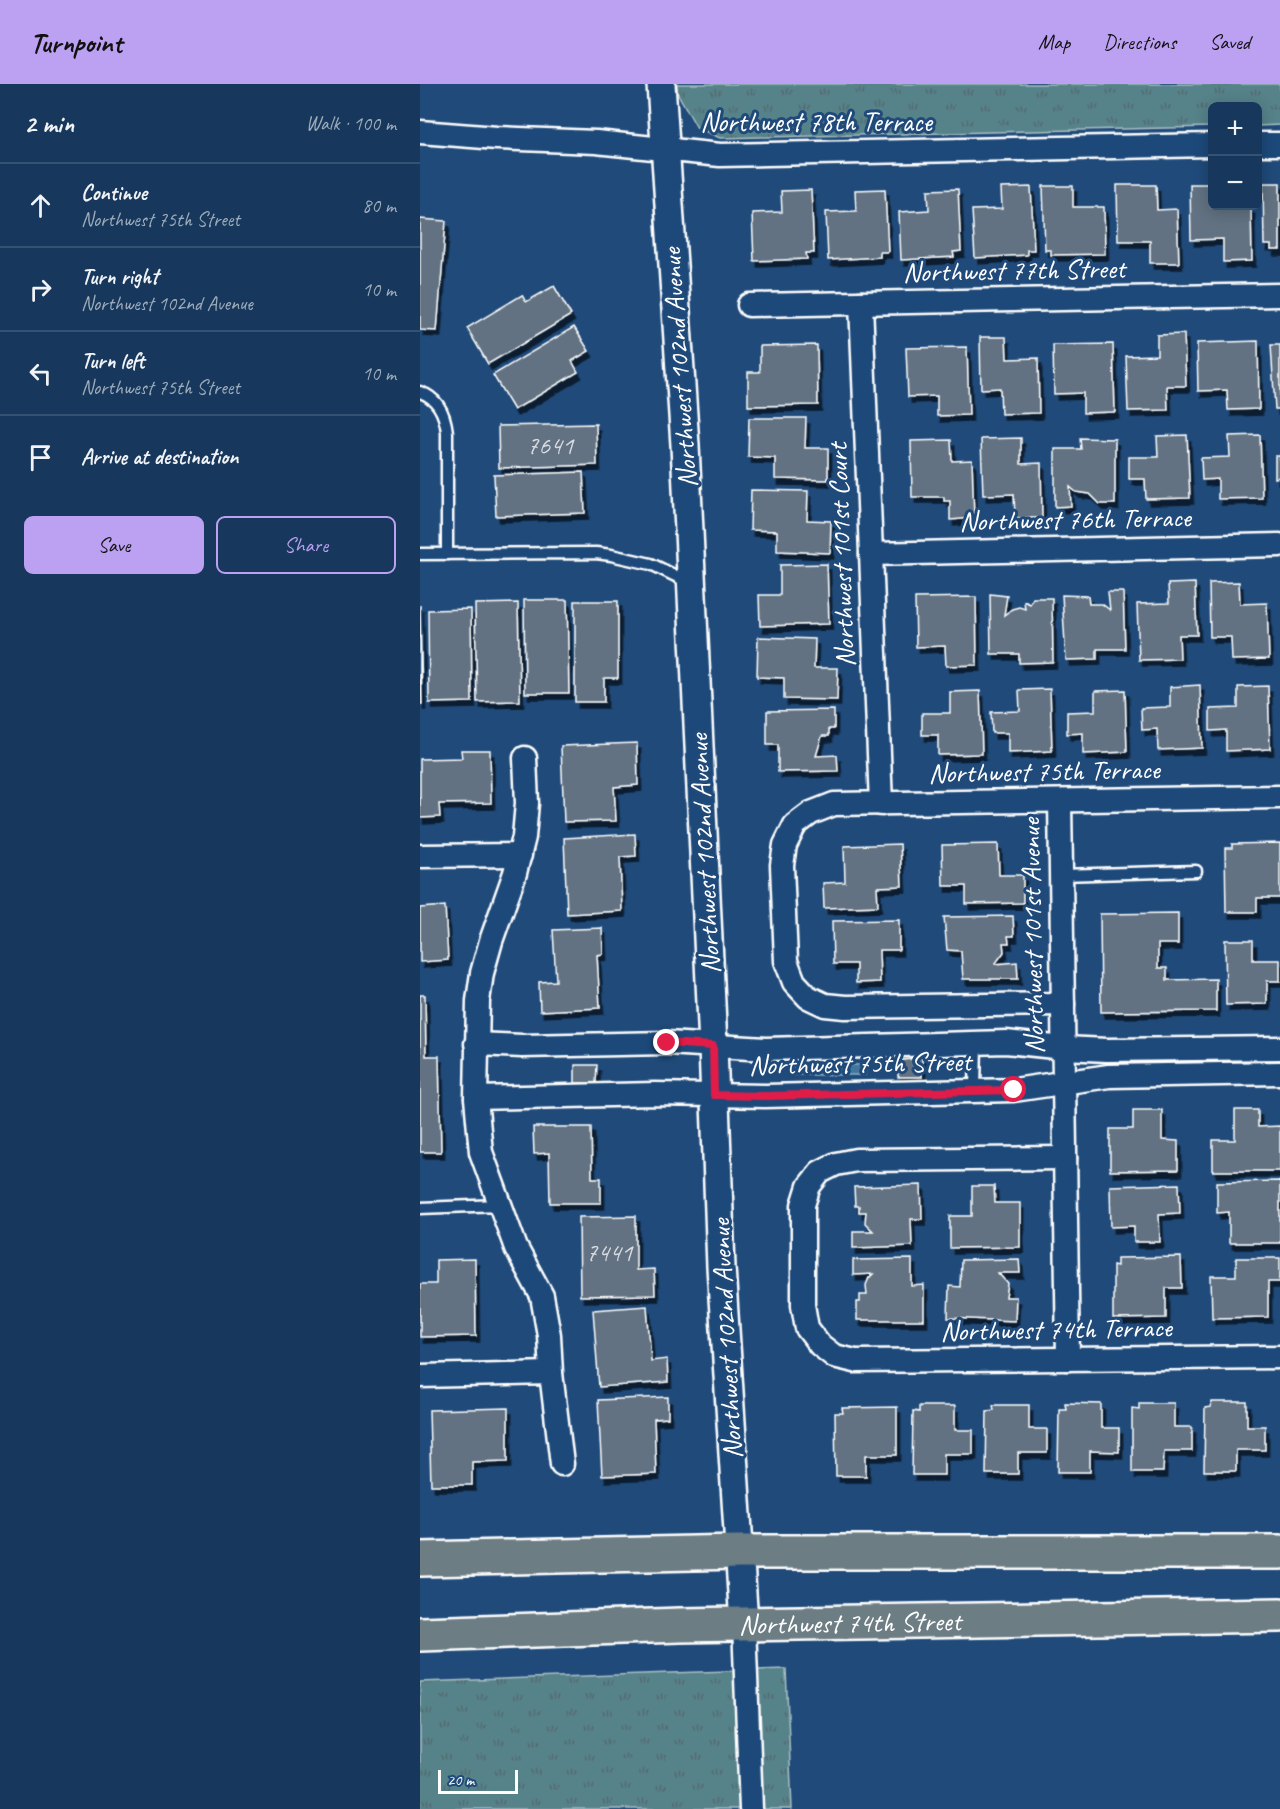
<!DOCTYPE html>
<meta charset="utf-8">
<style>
body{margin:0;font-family:Caveat,sans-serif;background:#244365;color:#f1f3f6}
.controls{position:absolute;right:18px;top:18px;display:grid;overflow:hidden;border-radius:9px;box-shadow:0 3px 15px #0003}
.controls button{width:54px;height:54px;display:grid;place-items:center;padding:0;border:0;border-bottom:2px solid #365272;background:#17385c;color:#f1f3f6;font:30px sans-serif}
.scale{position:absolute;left:18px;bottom:15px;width:80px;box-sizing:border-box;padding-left:6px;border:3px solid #fff;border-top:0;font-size:16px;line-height:21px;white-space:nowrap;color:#fff;-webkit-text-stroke:4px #1f4a7a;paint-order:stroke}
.stop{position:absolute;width:18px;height:18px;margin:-14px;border:4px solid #e11d48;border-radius:50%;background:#fff}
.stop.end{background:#e11d48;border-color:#fff;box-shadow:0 2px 6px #0008}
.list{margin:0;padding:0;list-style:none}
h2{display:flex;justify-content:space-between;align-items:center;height:78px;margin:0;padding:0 24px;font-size:26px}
h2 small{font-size:20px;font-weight:400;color:#9eacbb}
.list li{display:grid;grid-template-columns:39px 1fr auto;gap:18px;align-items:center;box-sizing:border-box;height:84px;padding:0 24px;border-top:2px solid #365272}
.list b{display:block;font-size:22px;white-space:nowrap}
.list p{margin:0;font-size:20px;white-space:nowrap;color:#9eacbb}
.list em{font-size:20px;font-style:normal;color:#9eacbb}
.actions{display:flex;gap:12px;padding:18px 24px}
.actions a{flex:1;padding:14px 0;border:2px solid #bca0f2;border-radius:9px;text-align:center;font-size:21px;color:#bca0f2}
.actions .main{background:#bca0f2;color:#111}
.icon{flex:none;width:33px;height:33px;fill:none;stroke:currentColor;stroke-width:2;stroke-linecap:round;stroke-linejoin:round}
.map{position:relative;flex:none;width:860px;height:1725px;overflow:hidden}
header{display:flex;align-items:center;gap:36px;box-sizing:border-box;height:84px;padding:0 30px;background:#bca0f2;color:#111}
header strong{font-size:28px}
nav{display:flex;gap:33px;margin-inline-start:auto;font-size:21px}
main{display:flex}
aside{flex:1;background:#17385c}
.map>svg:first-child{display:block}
.grass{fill:url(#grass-tufts);stroke:#abc0c4;stroke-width:1.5}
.water{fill:#40769c;stroke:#8cadc4;stroke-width:1.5}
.building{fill:#627282;stroke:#fff;stroke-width:1.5;filter:url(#shadow)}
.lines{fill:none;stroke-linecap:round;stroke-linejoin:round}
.service-casing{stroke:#fff;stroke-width:15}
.minor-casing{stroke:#fff;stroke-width:27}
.tertiary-casing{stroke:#fff;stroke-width:32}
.primary-casing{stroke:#fff;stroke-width:38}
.service{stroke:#1f4a7a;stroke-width:10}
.minor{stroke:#1f4a7a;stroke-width:22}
.tertiary{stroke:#1f4a7a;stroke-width:27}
.primary{stroke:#6d7d84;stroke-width:33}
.route{stroke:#e11d48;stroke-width:8}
.labels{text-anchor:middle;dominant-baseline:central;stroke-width:6;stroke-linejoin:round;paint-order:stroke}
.number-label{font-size:26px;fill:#d8dce0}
.street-label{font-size:28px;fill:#fff;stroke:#1f4a7a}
</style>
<header>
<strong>Turnpoint</strong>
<nav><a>Map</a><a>Directions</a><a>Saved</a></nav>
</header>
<main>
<aside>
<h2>2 min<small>Walk · 100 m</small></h2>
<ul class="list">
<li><svg class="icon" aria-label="ahead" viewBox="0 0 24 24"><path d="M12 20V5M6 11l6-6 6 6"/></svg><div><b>Continue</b><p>Northwest 75th Street</p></div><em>80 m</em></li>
<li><svg class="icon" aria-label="right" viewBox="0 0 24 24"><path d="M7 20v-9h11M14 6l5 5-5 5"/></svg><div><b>Turn right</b><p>Northwest 102nd Avenue</p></div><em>10 m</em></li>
<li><svg class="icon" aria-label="left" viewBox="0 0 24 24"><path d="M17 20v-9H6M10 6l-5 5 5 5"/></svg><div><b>Turn left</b><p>Northwest 75th Street</p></div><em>10 m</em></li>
<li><svg class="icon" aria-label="arrive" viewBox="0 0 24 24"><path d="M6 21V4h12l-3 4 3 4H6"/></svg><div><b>Arrive at destination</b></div></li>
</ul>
<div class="actions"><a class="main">Save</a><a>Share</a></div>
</aside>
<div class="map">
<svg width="860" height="1725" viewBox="0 0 860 1725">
<defs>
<pattern id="grass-tufts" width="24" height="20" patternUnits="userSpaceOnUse" patternTransform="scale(1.5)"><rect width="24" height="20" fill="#57828a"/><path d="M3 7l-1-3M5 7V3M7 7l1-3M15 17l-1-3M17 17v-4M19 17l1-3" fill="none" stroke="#526a6e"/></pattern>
<filter id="shadow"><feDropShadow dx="3.5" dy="6" stdDeviation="0" flood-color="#0009"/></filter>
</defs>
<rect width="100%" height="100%" fill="#1f4a7a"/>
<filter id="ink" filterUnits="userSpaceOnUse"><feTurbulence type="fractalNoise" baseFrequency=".0167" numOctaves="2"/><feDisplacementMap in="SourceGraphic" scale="12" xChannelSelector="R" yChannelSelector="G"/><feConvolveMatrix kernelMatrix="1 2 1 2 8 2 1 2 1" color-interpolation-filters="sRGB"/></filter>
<g filter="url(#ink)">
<!-- grass -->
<g class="grass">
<path d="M257,0H860V41L838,42V22H792V43L300,54L277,44L258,10Z"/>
<path d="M366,1585L372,1725H0V1598Z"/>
</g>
<!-- water -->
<g class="water">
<path d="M860,974V980H785V975Z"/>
<path d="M372,981H445V991H373Z"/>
</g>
<!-- building -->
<g class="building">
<path d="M843,99H860V166H851V161H844Z"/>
<path d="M770,100H792V122H810V124H831L832,177L803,178V155L771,156Z"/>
<path d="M697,101H736L737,126L757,125L759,179H730V157H698Z"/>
<path d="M623,102H653V123H684L685,170L631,171V166H625Z"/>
<path d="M611,103L614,166H607V171L555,174L552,126L582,125L581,104Z"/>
<path d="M465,105L468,168H460V173L408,176L406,128L436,127L435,106Z"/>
<path d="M538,105L541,167L533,168L534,173L481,176L479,128L509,126L508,106Z"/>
<path d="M391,106L394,169H386L387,175L334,177L332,129L362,128L361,107Z"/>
<path d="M0,135L26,137L17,247L0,246Z"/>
<path d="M134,202L151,231L68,280L47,244L102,211L106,218Z"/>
<path d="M154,243L169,267L152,277L158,288L94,326L73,291Z"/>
<path d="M764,250L766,302H747L748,326L708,327L706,272L737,271V251Z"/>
<path d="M560,253H586L587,275L618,274L619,329L581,330L580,304L561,305Z"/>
<path d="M838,257L839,325L808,326L807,306L778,307L777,259Z"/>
<path d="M693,260L695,328L663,329V309L634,310L633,261Z"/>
<path d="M397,261L398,321L328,322V288H340V262Z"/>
<path d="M851,261H860V325H855Z"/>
<path d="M547,263L549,331L517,332V312L488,313L486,264Z"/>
<path d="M329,334H386L385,364H408V396L355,395V374L328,373Z"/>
<path d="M176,340L177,381L79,384L78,342Z"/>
<path d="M767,351L770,414L726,415L725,395H709V373H738L737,352Z"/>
<path d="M840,351L842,414L798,415V395L782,396L781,374L810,373L809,352Z"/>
<path d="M601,354V380L621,379L622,434H595L594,410L563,411L561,355Z"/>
<path d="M660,354L695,355V420H680L670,410L656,408L650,403L651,422L635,423V365H661Z"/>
<path d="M531,356L532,377L552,376L554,434L530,436V417H524V413H492L491,357Z"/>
<path d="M855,372H860V393L855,394Z"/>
<path d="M163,388L165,429L76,432L74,391Z"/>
<path d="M331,406L388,407L387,436L411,437L410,469L357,467V447L330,446Z"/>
<path d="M407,480L409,540L340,542L339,511H360V481Z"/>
<path d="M819,498L820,520L847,519L849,575L812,576L811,553H790L789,499Z"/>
<path d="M775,499L777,551H759L760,575L719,576L717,520L749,519L748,500Z"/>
<path d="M688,508H703L705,565H677V575L646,576L642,511L668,512L669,520H682L690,526Z"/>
<path d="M570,510L587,512L584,531L592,525L599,523L605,525L604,517L610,520L613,514H632L633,578L599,579V570H571Z"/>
<path d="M556,513L557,581L526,582L525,562L496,563L495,514Z"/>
<path d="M104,516H147L149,609H105Z"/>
<path d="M155,517H198V594H184V618H155Z"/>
<path d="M98,519L100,617L57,618L55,520Z"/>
<path d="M0,521L2,620H0Z"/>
<path d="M51,525L52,618L9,619L8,526Z"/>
<path d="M338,553L395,555L394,584H418L417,616L364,615V594L337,593Z"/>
<path d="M780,601L782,664L738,666L737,645L722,646L721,624L750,623V603Z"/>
<path d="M848,602L850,665L806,667V646L790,647V625L818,624V603Z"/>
<path d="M630,605L632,667L588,669V649H572L571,628L600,627L599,606Z"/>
<path d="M705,606L707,668L663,670V649L647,650V628L675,627V607Z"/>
<path d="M560,607L562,670L518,671V651H502V629H530V608Z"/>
<path d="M414,626V645H409V652H402L396,672L417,671L418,687L358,688V661H347V627Z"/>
<path d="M217,659L218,701L194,703L196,737L144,738L141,662Z"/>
<path d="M41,666H70L71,719L19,720L20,733L0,734V675L42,674Z"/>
<path d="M215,750L216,772L200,773L202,827L147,830L144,754Z"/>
<path d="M860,759V814H837V828H806L805,764H812V760Z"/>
<path d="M480,760L482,802L457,803L458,822L404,824L403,799L425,798L424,762Z"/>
<path d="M578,760L579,791H603V819L546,820V802H523L522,761Z"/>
<path d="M25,822L28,876L0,878V824Z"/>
<path d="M758,829V860H738V884H747V896L796,895V927L681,928L680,830Z"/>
<path d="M593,832L594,852H588L589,859H583L584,868L575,880L597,878L598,895H543L541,867L527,866L524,833Z"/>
<path d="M479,836V866H459L460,898L436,899V880H413L412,837Z"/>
<path d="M182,844L183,870L177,871L180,924L120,927L119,898L136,897L133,846Z"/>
<path d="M805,856H833V876H860V897H847V920L806,921Z"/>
<path d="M0,911H5L6,972H19L21,1068H0Z"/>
<path d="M502,973V993H478V977Z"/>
<path d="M155,981H177L176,999H155Z"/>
<path d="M713,1026H742V1056L758,1057V1086L690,1087V1045H713Z"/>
<path d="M815,1026H838V1043L860,1042V1087H793V1056H815Z"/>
<path d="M113,1043H171L172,1094H181V1119H130L129,1069L114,1070Z"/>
<path d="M860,1097V1159H809V1128L797,1129V1098Z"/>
<path d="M759,1100L760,1129L739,1130L740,1158H714V1142L691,1143L690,1102Z"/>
<path d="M501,1101L502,1135H491L492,1162L433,1164V1147H453L445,1139L446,1128H439V1122H435L434,1103Z"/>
<path d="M552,1102H574L575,1119H600V1163L530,1164V1132H552Z"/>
<path d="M216,1132V1186L234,1185L235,1211L160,1212L159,1133Z"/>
<path d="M761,1173L762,1204H746V1234L693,1235V1181L697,1182V1174Z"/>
<path d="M816,1174H860V1198H848V1233L792,1234L791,1192H816Z"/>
<path d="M55,1175L56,1252L0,1253V1200H16V1176Z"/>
<path d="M492,1175V1202L504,1201V1236H437V1218H440V1211H447L446,1201L449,1194L453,1190L433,1191V1176Z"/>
<path d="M599,1175L600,1189H578L588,1200L586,1213H596L595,1237L528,1234L529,1202L540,1203L541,1176Z"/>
<path d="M227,1222L231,1277L247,1275L248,1298L179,1303L173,1226Z"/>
<path d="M248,1313V1334L234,1335L236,1390L182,1392L178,1316Z"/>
<path d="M792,1318H827V1342H845V1366H816V1387H784L785,1324L791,1323Z"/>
<path d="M645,1319L681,1320V1344H699V1368L670,1367V1388H638L639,1325H646Z"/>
<path d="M719,1319H754V1343H772V1367H744L743,1388H712V1324L719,1325Z"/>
<path d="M573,1321H609V1345H627V1369H598V1390H566L567,1327L574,1326Z"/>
<path d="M499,1322H535V1346H553V1370H524V1391H492L493,1327L499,1328Z"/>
<path d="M477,1323V1371H446V1392H416L415,1329H423L422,1324Z"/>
<path d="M88,1324V1377L52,1378V1401H11L9,1326Z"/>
</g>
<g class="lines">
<defs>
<g id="service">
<path d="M0,308C18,314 25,330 27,348V470"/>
<path d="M0,470L176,469L191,471L231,480L270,499"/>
<path d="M641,791L776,787"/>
<path d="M555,1007L556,959"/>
<path d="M0,1124L80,1121"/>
</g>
<g id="minor">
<path d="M0,48L77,54L176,58L300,71L792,61"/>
<path d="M838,60H860"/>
<path d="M441,219L461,720"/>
<path d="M329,221L860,211"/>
<path d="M451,470L860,461"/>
<path d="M105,674L107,719L104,753L95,789L71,857L62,889L58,917L56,1014L61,1068L96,1164L122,1212L129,1251L131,1289L142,1380"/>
<path d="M640,717L648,1275"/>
<path d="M0,772L100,771"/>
<path d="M643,920L425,923L405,921L388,913L374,898L366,877L362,781L365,761L375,741L391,729L414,720L860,713"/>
<path d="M56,960L102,962L247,959L346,965L586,958L644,964L687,966L860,964"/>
<path d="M56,1014L235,1010L345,1012L594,1006L689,992L860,989"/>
<path d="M645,1074L436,1076L416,1080L400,1088L389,1102L383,1121V1221L387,1244L400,1261L414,1272L435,1277L860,1273"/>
<path d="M0,1292L131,1289"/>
<path d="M324,1540L331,1725"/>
</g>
<path id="tertiary" d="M241,0L265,361L293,962L301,1183L324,1540"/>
<g id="primary">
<path d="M0,1475L320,1468H860"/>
<path id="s1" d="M0,1550L260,1541L860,1531"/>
</g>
</defs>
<!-- service casing -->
<use href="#service" class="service-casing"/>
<!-- minor casing -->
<use href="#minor" class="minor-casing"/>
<!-- tertiary casing -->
<use href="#tertiary" class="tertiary-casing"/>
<!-- primary casing -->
<use href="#primary" class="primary-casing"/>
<!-- service -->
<use href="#service" class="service"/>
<!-- minor -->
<use href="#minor" class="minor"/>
<!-- tertiary -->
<use href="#tertiary" class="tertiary"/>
<!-- primary -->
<use href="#primary" class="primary"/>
</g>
</g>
<g class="lines" filter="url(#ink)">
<!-- route -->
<path class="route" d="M247,959L293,962L294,1011L345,1012L594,1006"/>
</g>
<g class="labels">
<!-- number labels -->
<g class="number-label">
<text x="130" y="361">7641</text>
<text x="189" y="1168">7441</text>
</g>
<!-- street labels -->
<g class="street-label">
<text x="396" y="37">Northwest 78th Terrace</text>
<text transform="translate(594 186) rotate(-1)">Northwest 77th Street</text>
<text transform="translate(259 284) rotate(-94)">Northwest 102nd Avenue</text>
<text transform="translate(655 435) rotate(-1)">Northwest 76th Terrace</text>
<text transform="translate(421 471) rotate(-92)">Northwest 101st Court</text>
<text transform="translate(624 687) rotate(-1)">Northwest 75th Terrace</text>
<text transform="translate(284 770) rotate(-93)">Northwest 102nd Avenue</text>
<text transform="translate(612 852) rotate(-91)">Northwest 101st Avenue</text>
<text transform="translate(440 979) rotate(-1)">Northwest 75th Street</text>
<text transform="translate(636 1245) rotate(-1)">Northwest 74th Terrace</text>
<text transform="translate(306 1255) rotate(-93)">Northwest 102nd Avenue</text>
<text stroke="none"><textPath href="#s1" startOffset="430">Northwest 74th Street</textPath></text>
</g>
</g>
</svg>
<div class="controls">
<button>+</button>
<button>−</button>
</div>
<div class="scale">20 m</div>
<div class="stop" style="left:594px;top:1006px"></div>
<div class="stop end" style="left:247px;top:959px"></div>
</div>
</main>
